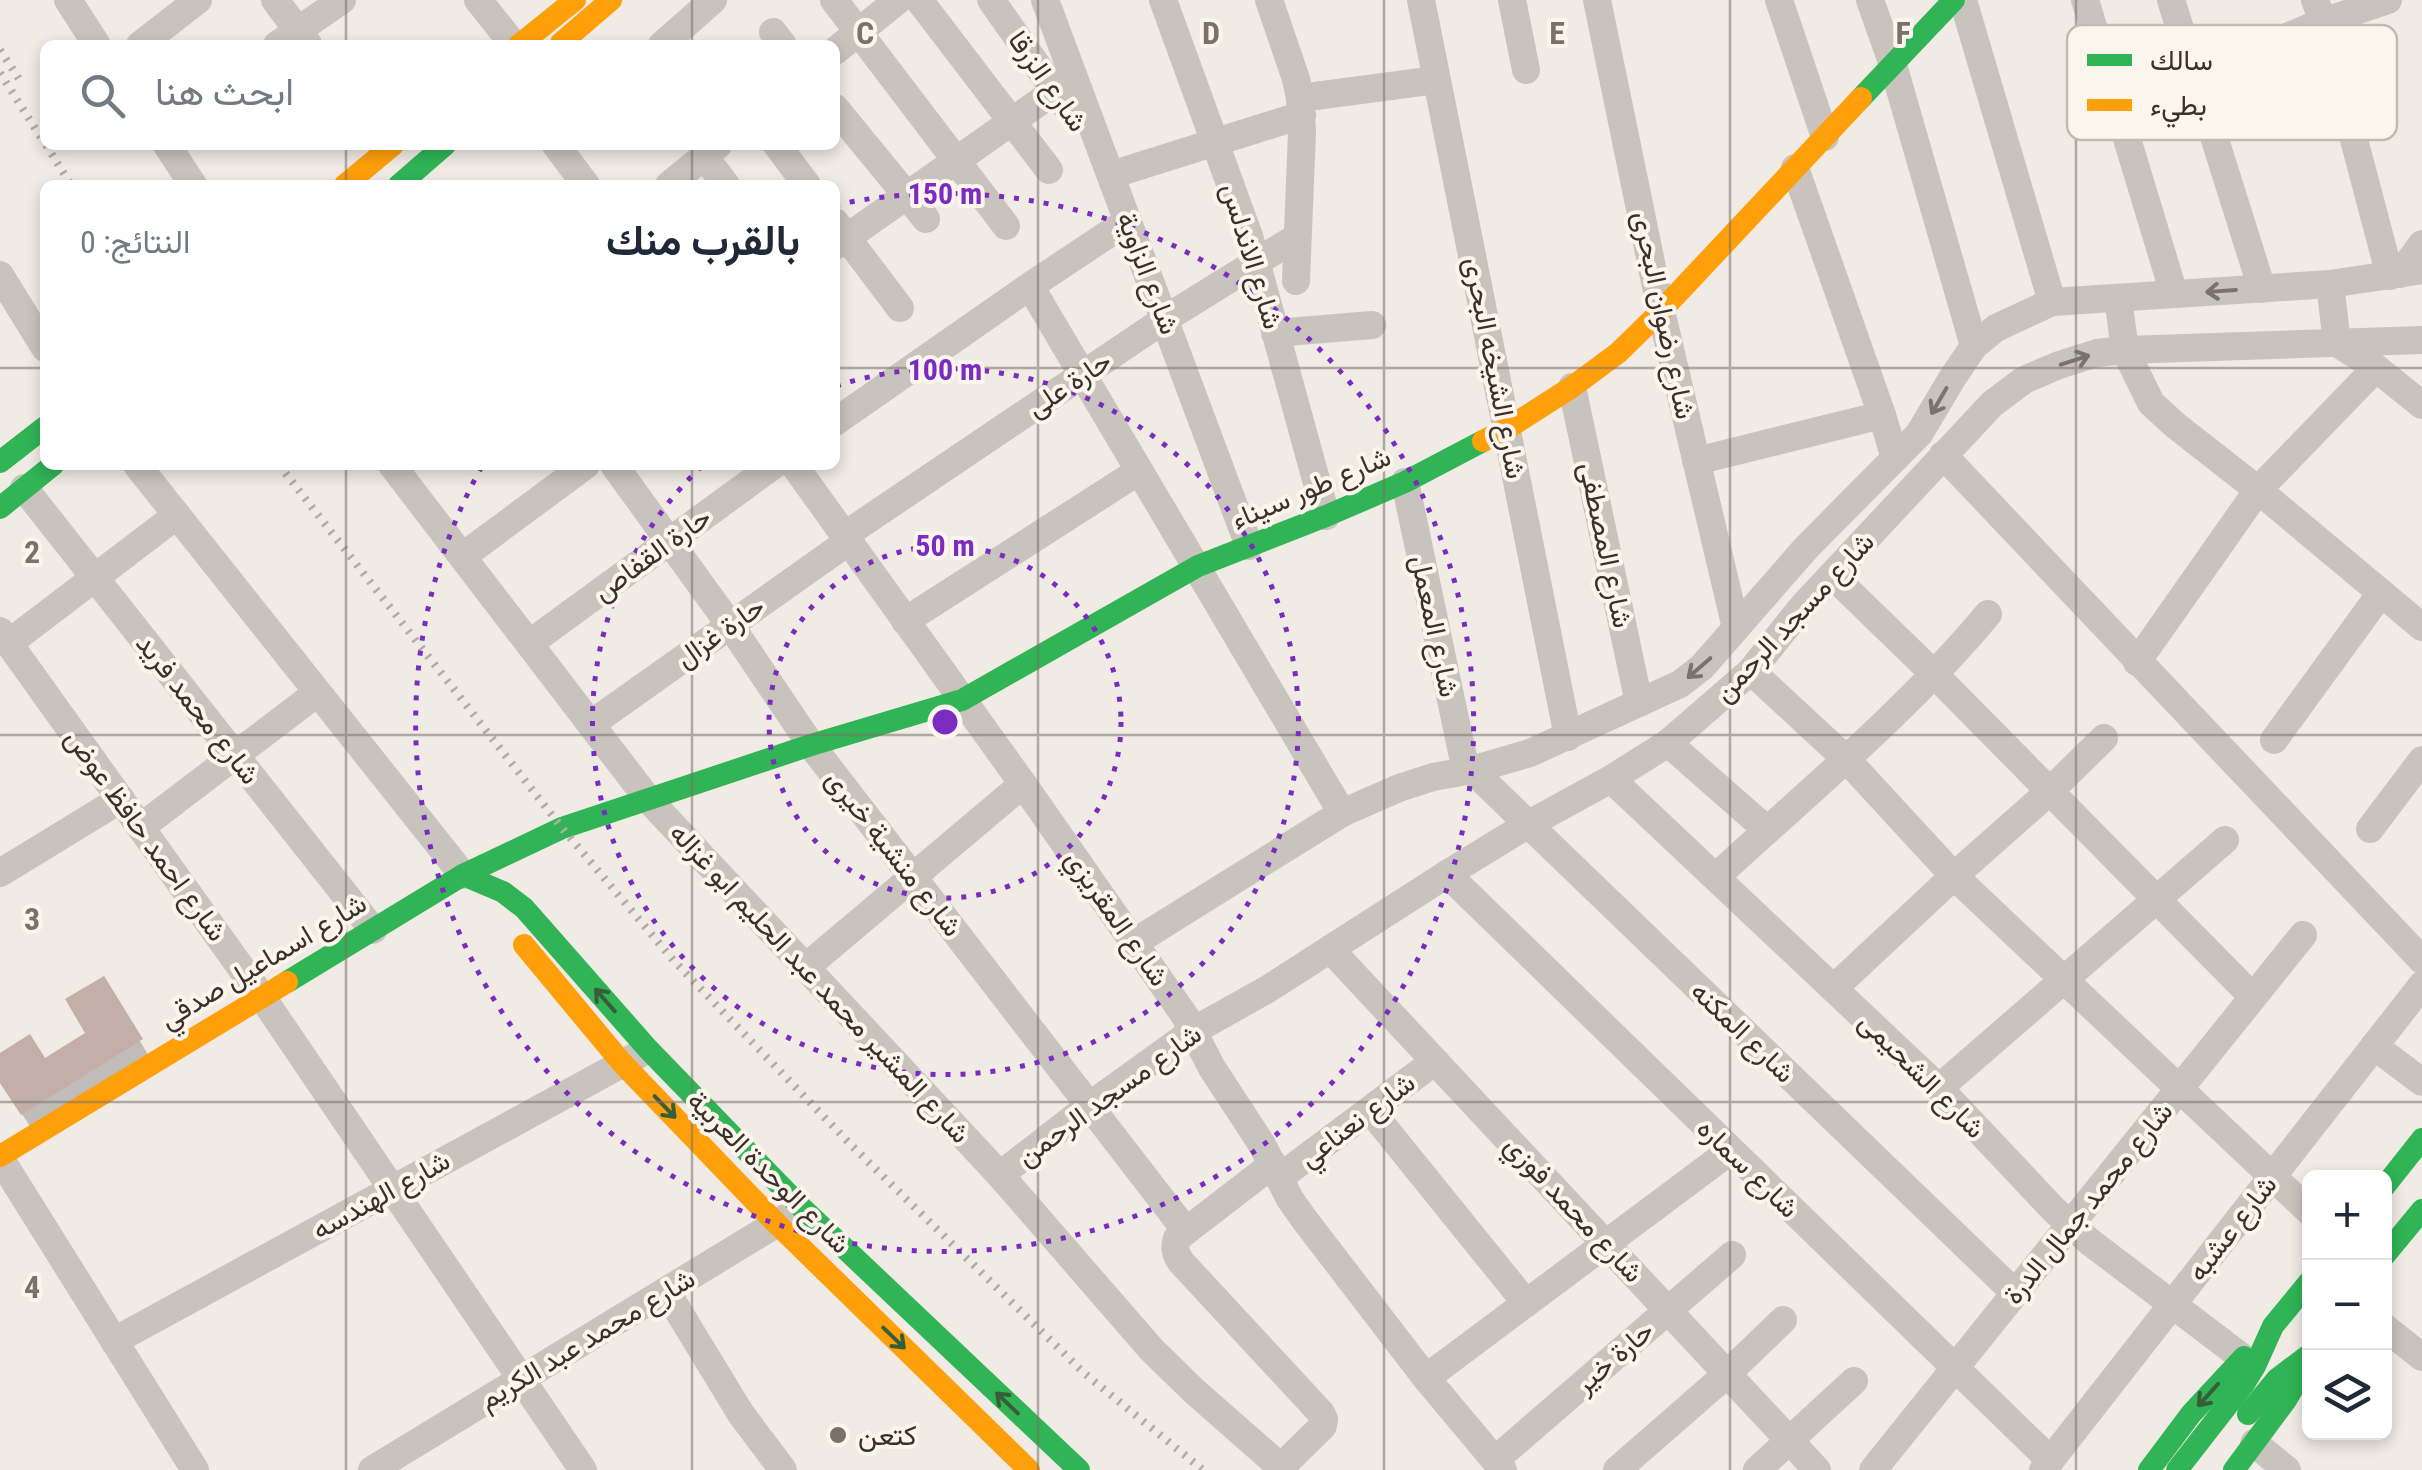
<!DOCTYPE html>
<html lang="ar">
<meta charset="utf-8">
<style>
body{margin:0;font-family:"Roboto Condensed",Vazirmatn,sans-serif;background:#f2f2f3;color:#1f2937;direction:rtl}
.controls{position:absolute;right:30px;bottom:30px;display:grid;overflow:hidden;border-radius:15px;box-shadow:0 5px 15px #0003}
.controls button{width:90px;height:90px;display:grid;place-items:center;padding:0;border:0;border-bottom:2px solid #e0e1e3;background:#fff;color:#1f2937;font:50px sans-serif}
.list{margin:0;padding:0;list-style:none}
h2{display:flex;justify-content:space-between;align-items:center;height:130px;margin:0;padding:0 40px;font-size:42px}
h2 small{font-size:32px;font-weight:400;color:#747a83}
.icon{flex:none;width:55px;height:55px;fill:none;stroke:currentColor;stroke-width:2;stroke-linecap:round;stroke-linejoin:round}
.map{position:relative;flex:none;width:2422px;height:1470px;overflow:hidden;direction:ltr}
.search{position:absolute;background:#fff;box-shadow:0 5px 15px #0003;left:40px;top:40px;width:800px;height:110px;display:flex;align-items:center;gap:25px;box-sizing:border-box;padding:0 35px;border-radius:15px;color:#747a83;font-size:38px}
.panel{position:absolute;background:#fff;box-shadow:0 5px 15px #0003;left:40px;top:180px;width:800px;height:290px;border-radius:15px;direction:rtl}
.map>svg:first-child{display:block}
.shadow{fill:#0003}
.building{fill:#c3afa7}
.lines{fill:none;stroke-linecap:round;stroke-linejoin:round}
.street{stroke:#c9c3be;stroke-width:28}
.fast{stroke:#30b455;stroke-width:22}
.slow{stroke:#ff9f0a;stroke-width:22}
.rail{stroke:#b1aca8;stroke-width:8;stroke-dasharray:2.5 8;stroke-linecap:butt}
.oneway{stroke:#7b726d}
.oneway2{stroke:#375e3a}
.grid{fill:none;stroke:#7a716c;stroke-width:2.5;stroke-opacity:0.55}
.ring{fill:none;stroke:#7b2cbf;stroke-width:5;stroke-dasharray:5 10}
.poi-dot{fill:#7a716c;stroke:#fbf5ee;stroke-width:4}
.labels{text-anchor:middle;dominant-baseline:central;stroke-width:8;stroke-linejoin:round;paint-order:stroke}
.street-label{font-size:28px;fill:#3b302b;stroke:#fbf5ee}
.poi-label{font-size:28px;fill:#3b302b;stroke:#fbf5ee;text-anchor:start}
.key{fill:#fbf5ee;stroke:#c1bab4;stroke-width:2.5}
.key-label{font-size:28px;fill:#3b302b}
.grid-label{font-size:32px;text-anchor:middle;font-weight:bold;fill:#7a716c;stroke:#fbf5ee;stroke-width:8;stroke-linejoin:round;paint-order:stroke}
.centre{fill:#7b2cbf;stroke:#fbf5ee;stroke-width:5}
.ring-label{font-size:30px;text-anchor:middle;font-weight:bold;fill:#7b2cbf;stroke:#fbf5ee;stroke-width:8;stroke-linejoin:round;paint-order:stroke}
</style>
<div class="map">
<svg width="2422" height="1470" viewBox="0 0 2422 1470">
<rect width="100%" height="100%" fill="#f0ebe5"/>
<!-- shadow -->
<path class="shadow" d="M103,979L150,1058L33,1131L0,1080V1056L44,1061L88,1034Z"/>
<!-- building -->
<path class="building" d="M104,976L143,1039L21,1115L0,1083V1053L30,1034L45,1058L85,1033L65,999Z"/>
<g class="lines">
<!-- street -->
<g class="street">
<path d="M68,0L97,45"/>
<path d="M275,0L308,44"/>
<path d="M478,0L514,45"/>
<path d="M834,0L1006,226"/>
<path d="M919,0L1049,170"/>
<path d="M991,0L1065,105"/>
<path d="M1045,0L1249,546"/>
<path d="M1163,0L1249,236L1326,516"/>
<path d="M1269,0L1296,79L1300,98L1302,132L1296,281"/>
<path d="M1421,0L1568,737"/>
<path d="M1512,0L1526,70"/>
<path d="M1597,0L1661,311L1736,628"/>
<path d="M1779,0L1825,137"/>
<path d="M1870,0L1893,65L1974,346"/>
<path d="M1963,0L2052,302"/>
<path d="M2085,0L2174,294"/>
<path d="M2171,0L2262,289"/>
<path d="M2315,0L2323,22L2390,276"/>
<path d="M773,32L783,45"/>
<path d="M140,45L198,0"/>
<path d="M277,45L342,0"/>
<path d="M662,45L713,0"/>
<path d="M835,51L898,0"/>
<path d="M2196,74L2323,22L2388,0"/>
<path d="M1300,98L1436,80"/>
<path d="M835,108L926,219"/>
<path d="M167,145L193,185"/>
<path d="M556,145L586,185"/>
<path d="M777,145L807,185"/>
<path d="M704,156L726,185"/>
<path d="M1795,168L1882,415L1895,458"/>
<path d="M1111,175L1302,115"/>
<path d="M669,185L718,145"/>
<path d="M835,222L900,308"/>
<path d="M835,246L1055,91"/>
<path d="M2400,274L2422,244"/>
<path d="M0,275L45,348"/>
<path d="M2330,284L2337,343L2376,368L2422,405"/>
<path d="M1030,286L1342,813"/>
<path d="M2118,298L2125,350L2151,403L2175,425L2258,490L2137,662"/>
<path d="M1275,333L1372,325"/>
<path d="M2376,368L2258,490L2422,627"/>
<path d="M1572,387L1639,703"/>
<path d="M835,422L1030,286L1128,221"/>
<path d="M1943,455L2422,960"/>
<path d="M1696,461L1882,415"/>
<path d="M137,465L463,875"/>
<path d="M392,465L648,799L1000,1175L1151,1349L1194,1391L1284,1470"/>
<path d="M614,465L730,625L811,745L1186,1231"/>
<path d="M794,465L1023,784L1185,1016L1212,1068L1261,1143L1290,1199L1304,1219L1426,1378L1503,1470"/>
<path d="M1405,482L1466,771"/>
<path d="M24,488L373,930"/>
<path d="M845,535L1165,319L1297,237"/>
<path d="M463,556L586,465"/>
<path d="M1832,575L1935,675L2253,997"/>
<path d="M905,621L1139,471"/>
<path d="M0,631L262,997L583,1470"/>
<path d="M9,643L177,515"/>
<path d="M530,643L774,465"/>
<path d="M1751,671L1847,760L1954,876L2050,791L2104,738"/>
<path d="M591,724L849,541"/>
<path d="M2274,740L2381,593"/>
<path d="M1668,743L1767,830"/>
<path d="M1472,770L2015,1293"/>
<path d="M1611,779L1939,1088L2054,1210L2090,1242L2243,1358"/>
<path d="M141,827L317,693"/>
<path d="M2370,829L2422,760"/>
<path d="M0,873L121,799"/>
<path d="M1447,874L2050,1460"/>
<path d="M1717,876C1809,791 1907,711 1988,614"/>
<path d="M1135,942L1342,813L1399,788L1433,777L1472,770L1530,753L1680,684L1702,667L1806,548L1919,434L1953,377L1974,346L1996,328L2052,302L2330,284L2422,270"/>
<path d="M1330,949L1817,1470"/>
<path d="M806,967L1023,784"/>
<path d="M1834,988L1954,876L2310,1212"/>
<path d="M2374,1046L2422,1082"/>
<path d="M1939,1088L2225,840"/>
<path d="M1370,1110L1526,1303"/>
<path d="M0,1158L195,1470"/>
<path d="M1273,1164L1177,1238C1174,1248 1175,1253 1181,1262L1321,1413L1324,1419L1323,1426L1281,1467"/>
<path d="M1000,1175L1089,1106L1193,1031L1268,989L1447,874L1527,825L1611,779L1668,743L1751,671L1803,606L1992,404L2024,380L2059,365L2097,353L2125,350L2422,340"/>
<path d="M1279,1178L1435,1061"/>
<path d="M666,1291L741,1414L783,1470"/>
<path d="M2384,1327L2422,1357"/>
<path d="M114,1341L638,1055"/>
<path d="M1426,1378L1730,1151"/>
<path d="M2254,1443L2287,1470"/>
<path d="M1495,1460L1732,1255"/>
<path d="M372,1470L792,1214"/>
<path d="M1617,1470L1727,1374L1783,1320"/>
<path d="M1757,1470L1854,1381"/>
<path d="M1873,1470L2303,935"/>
<path d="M2043,1470L2422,985"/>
</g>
<!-- fast -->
<g class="fast">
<path d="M1861,98L1954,0"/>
<path d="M399,185L445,145"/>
<path d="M0,462L45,427"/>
<path d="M0,508L53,465"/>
<path d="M463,875L503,892L524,908L648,1049L802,1208L1079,1470"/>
<path d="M287,982L463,875L562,828L811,745L962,700L1198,566L1326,516L1405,482L1483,441"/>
<path d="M2384,1187L2422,1139"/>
<path d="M2384,1256L2422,1210"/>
<path d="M2248,1414L2277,1379L2310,1354"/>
<path d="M2149,1470L2191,1414L2244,1357"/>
<path d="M2177,1470L2244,1384L2255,1366L2273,1326L2310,1281"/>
<path d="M2234,1470L2286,1400L2299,1378"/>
</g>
<!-- slow -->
<g class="slow">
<path d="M561,43L611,0"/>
<path d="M519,45L575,0"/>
<path d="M345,185L393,145"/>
<path d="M1483,441L1508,428L1572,387L1618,353L1661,311L1861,98"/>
<path d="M524,945L622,1063L776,1223L1029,1470"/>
<path d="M0,1156L287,982"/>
</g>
<!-- rail -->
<g class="rail">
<path d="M0,50L21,82"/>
<path d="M0,73L45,144"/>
<path d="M46,145L71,185"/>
<path d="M279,465L562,828L674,961L852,1146L1084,1373L1203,1470"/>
</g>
</g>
<!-- one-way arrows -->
<defs><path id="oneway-shaft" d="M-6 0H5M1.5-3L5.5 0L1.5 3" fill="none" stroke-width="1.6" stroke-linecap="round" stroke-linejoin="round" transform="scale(2.5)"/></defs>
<g class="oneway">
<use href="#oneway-shaft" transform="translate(2221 291) rotate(176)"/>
<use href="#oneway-shaft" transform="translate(2075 360) rotate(-18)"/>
<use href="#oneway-shaft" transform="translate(1939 401) rotate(120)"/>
<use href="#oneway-shaft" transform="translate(1699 668) rotate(139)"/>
</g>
<g class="oneway2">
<use href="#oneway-shaft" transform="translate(605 1000) rotate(-131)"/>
<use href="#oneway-shaft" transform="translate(665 1107) rotate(46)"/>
<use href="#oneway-shaft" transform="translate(894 1338) rotate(44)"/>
<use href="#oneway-shaft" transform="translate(2208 1395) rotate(132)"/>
<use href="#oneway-shaft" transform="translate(1007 1403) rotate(-136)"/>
</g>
<!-- grid -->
<path class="grid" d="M346,0V45M692,0V45M1038,0V1470M1384,0V1470M1730,0V1470M2076,0V1470M346,145V185M692,145V185M0,368H45M835,368H2422M346,465V1470M692,465V1470M0,735H2422M0,1102H2422"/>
<!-- distance rings -->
<g class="ring">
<circle cx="945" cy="722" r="176"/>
<path d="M836 386A353 353 0 1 1 702 466"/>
<path d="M835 205A529 529 0 1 1 482 466"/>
</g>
<!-- markers -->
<circle class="poi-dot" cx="838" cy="1435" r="10"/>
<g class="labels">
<!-- street labels -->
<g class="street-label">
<text transform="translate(1048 81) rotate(55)">شارع الزرقا</text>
<text transform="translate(1252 256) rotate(73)">شارع الاندلس</text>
<text transform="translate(1148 273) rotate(69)">شارع الزاوية</text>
<text transform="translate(1664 315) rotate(78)">شارع رضوان البحرى</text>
<text transform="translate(1495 368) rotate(79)">شارع الشيخه البحرى</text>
<text transform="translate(1069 384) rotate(-34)">حارة على</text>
<text transform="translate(1311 488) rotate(-23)">شارع طور سيناء</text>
<text transform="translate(1606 545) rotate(78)">شارع المصطفى</text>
<text transform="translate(652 554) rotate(-36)">حارة القفاص</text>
<text transform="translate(1794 617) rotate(-47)">شارع مسجد الرحمن</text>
<text transform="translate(1435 626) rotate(78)">شارع المعمل</text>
<text transform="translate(720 632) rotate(-35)">حارة غزال</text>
<text transform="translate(198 709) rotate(52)">شارع محمد فريد</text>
<text transform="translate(146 835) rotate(54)">شارع احمد حافظ عوض</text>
<text transform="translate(894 853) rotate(52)">شارع منشية خيرى</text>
<text transform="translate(1117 918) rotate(55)">شارع المقريزي</text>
<text transform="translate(263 961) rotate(-31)">شارع اسماعيل صدقي</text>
<text transform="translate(820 983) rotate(47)">شارع المشير محمد عبد الحليم ابو غزاله</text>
<text transform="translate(1743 1032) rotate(44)">شارع المكنه</text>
<text transform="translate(1922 1075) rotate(45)">شارع الشحيمى</text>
<text transform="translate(1109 1095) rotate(-36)">شارع مسجد الرحمن</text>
<text transform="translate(1357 1120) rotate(-37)">شارع نعناعي</text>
<text transform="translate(1748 1168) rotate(44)">شارع سماره</text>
<text transform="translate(769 1172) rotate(45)">شارع الوحدة العربية</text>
<text transform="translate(381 1195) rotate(-29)">شارع الهندسه</text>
<text transform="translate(2088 1203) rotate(-51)">شارع محمد جمال الدرة</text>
<text transform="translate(1574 1209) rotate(47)">شارع محمد فوزي</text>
<text transform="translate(2232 1228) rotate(-52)">شارع عشبه</text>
<text transform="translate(587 1339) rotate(-31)">شارع محمد عبد الكريم</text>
<text transform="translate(1614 1357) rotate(-41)">حارة خير</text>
</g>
<!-- poi labels -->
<g class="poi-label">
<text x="858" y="1435">كتعن</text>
</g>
</g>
<!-- legend -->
<rect x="2067" y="25" width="330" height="115" rx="15" class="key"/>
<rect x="2087" y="54" width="45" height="12" fill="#30b455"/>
<rect x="2087" y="99" width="45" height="12" fill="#ff9f0a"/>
<g class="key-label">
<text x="2150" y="70">سالك</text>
<text x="2150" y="115">بطيء</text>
</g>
<g class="grid-label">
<text x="865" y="44">C</text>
<text x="1211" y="44">D</text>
<text x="1557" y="44">E</text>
<text x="1903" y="44">F</text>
<text x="32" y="563">2</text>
<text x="32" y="930">3</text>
<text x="32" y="1298">4</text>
</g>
<circle cx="945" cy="722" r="15" class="centre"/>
<g class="ring-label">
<text x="945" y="204">150 m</text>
<text x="945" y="380">100 m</text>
<text x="945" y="556">50 m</text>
</g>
</svg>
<div class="controls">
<button>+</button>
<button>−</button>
<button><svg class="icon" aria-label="layers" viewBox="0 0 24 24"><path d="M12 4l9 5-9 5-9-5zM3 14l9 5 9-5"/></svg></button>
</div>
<div class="search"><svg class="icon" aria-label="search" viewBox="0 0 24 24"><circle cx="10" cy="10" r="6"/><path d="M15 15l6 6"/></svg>ابحث هنا</div>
<section class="panel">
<h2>بالقرب منك<small>النتائج: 0</small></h2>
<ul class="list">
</ul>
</section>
</div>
